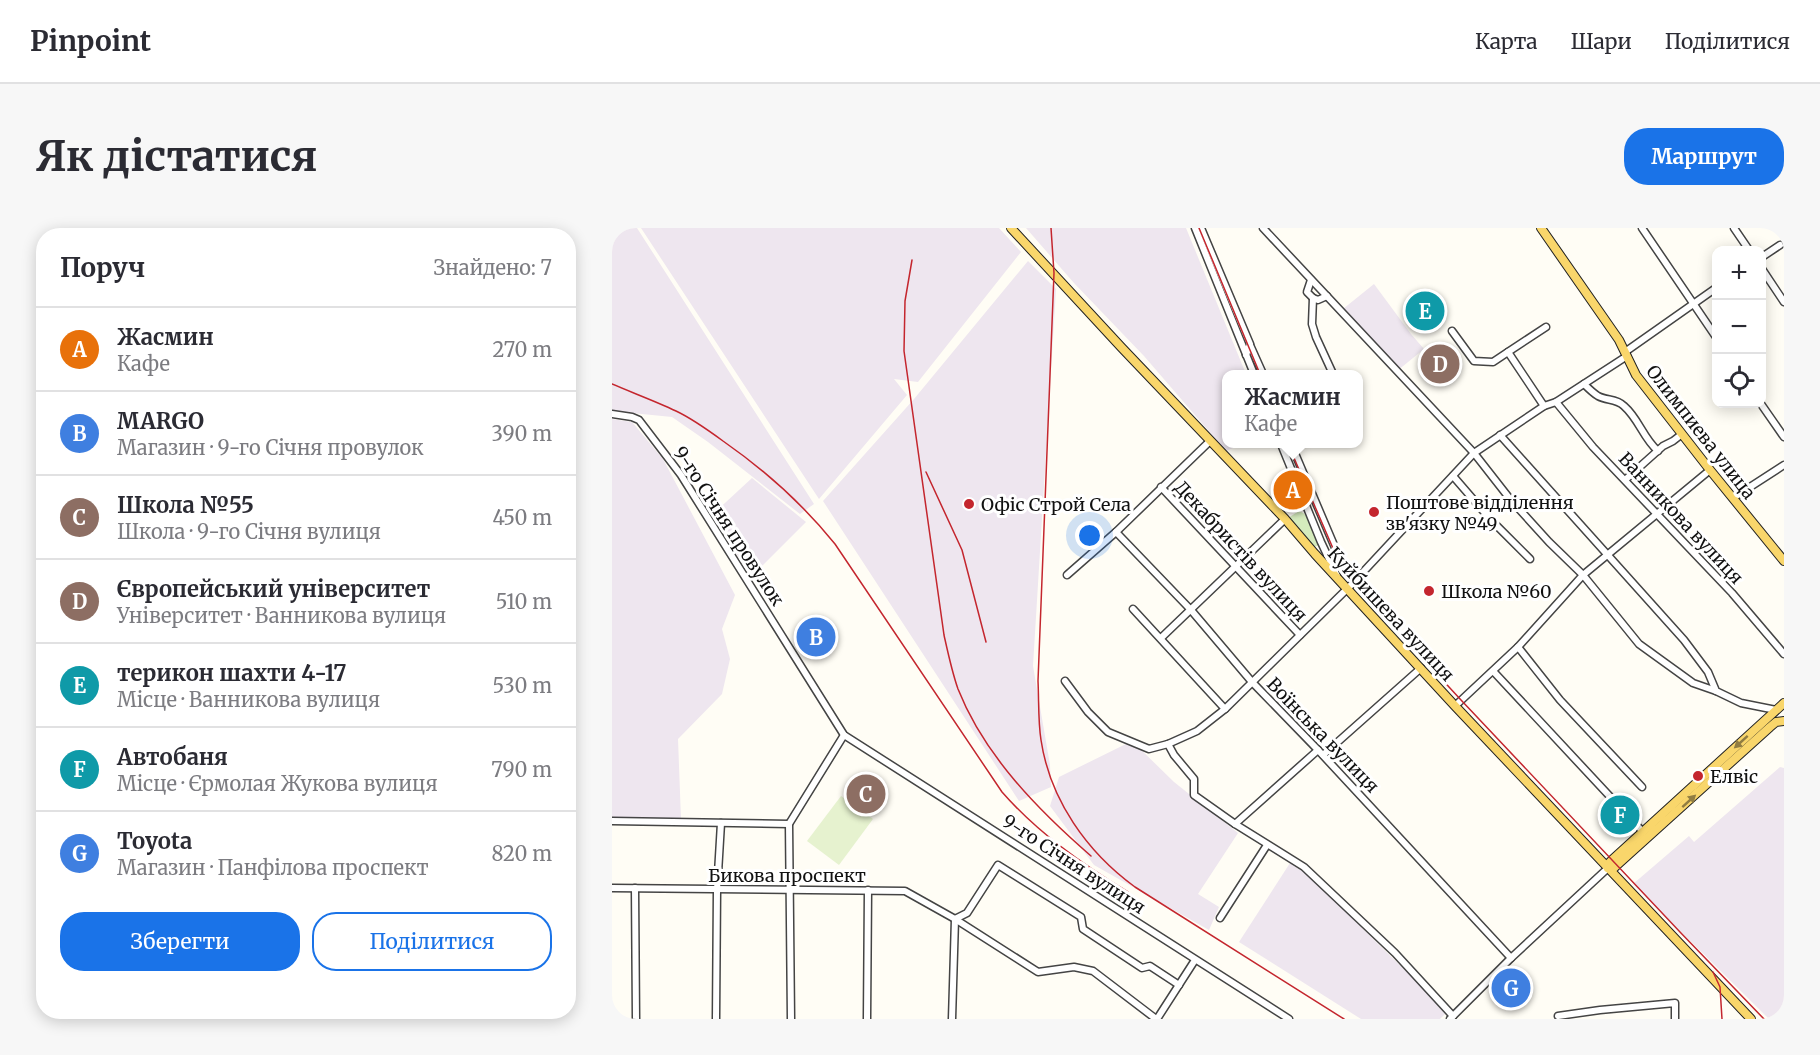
<!DOCTYPE html>
<html lang="uk">
<meta charset="utf-8">
<style>
body{margin:0;font-family:Merriweather,serif;background:#f7f7f7;color:#2b2b33}
.controls{position:absolute;right:18px;top:18px;display:grid;overflow:hidden;border-radius:12px;box-shadow:0 3px 15px #0003}
.controls button{width:54px;height:54px;display:grid;place-items:center;padding:0;border:0;border-bottom:2px solid #e1e1e2;background:#fff;color:#2b2b33;font:30px sans-serif}
.you{position:absolute;left:478px;top:308px;width:21px;height:21px;margin:-15px;border:4px solid #fff;border-radius:50%;background:#1a73e8;box-shadow:0 0 0 9px #1a73e833}
.badge{display:grid;place-items:center;width:39px;height:39px;border-radius:50%;background:#1a73e8;color:#fff;font-size:20px;font-weight:700}
.pin{position:absolute;translate:-50% -50%;border:3px solid #fff;box-shadow:0 2px 6px #0006}
.popup{position:absolute;left:610px;top:142px;width:141px;height:78px;box-sizing:border-box;display:grid;place-content:center;border-radius:12px;background:#fff;filter:drop-shadow(0 2px 4px #0005);font-size:20px;white-space:nowrap;color:#7c7c81}
.popup b{font-size:22px;color:#2b2b33}
.popup::after{content:'';position:absolute;left:50%;top:100%;margin-left:-12px;border:12px solid transparent;border-top-color:#fff}
.list{margin:0;padding:0;list-style:none}
h2{display:flex;justify-content:space-between;align-items:center;height:78px;margin:0;padding:0 24px;font-size:26px}
h2 small{font-size:20px;font-weight:400;color:#7c7c81}
.list li{display:grid;grid-template-columns:39px 1fr auto;gap:18px;align-items:center;box-sizing:border-box;height:84px;padding:0 24px;border-top:2px solid #e1e1e2}
.list b{display:block;font-size:22px;white-space:nowrap}
.list p{margin:0;font-size:20px;white-space:nowrap;color:#7c7c81}
.list em{font-size:20px;font-style:normal;color:#7c7c81}
.actions{display:flex;gap:12px;padding:18px 24px}
.actions a{flex:1;padding:14px 0;border:2px solid #1a73e8;border-radius:24px;text-align:center;font-size:21px;color:#1a73e8}
.actions .main{background:#1a73e8;color:#fff}
.icon{flex:none;width:33px;height:33px;fill:none;stroke:currentColor;stroke-width:2;stroke-linecap:round;stroke-linejoin:round}
.map{position:relative;flex:none;width:1172px;height:791px;overflow:hidden;border-radius:24px}
header{display:flex;align-items:center;gap:36px;box-sizing:border-box;height:84px;padding:0 30px;background:#fff;border-bottom:2px solid #e1e1e2}
header strong{font-size:28px}
nav{display:flex;gap:33px;margin-inline-start:auto;font-size:21px}
.intro{display:flex;align-items:center;justify-content:space-between;box-sizing:border-box;height:144px;padding:0 36px}
h1{margin:0;font-size:42px}
.button{padding:15px 27px;border-radius:24px;background:#1a73e8;color:#fff;font-size:21px;font-weight:700}
main{display:flex;gap:36px;padding:0 36px}
aside{flex:1;background:#fff;border-radius:24px;box-shadow:0 3px 15px #0003}
.map>svg:first-child{display:block}
.industrial{fill:#eee6ef}
.green{fill:#d5ebbd}
.pitch{fill:#e6f2cf}
.lines{fill:none;stroke-linecap:round;stroke-linejoin:round}
.minor-casing{stroke:#444;stroke-width:9}
.major-casing{stroke:#222;stroke-width:10}
.minor{stroke:#fff;stroke-width:6}
.major{stroke:#f9d66b;stroke-width:8}
.tram{stroke:#c4262e;stroke-width:1.5}
.rail{stroke:#c4262e;stroke-width:1.5}
.oneway{fill:#917d42}
.poi-dot{fill:#c4262e;stroke:#fff;stroke-width:2}
.labels{text-anchor:middle;dominant-baseline:central;stroke-width:6;stroke-linejoin:round;paint-order:stroke}
.street-label{font-size:18px;fill:#111;stroke:#fff}
.poi-label{font-size:18px;fill:#111;stroke:#fff;text-anchor:start}
</style>
<header>
<strong>Pinpoint</strong>
<nav><a>Карта</a><a>Шари</a><a>Поділитися</a></nav>
</header>
<div class="intro"><h1>Як дістатися</h1><a class="button">Маршрут</a></div>
<main>
<aside>
<h2>Поруч<small>Знайдено: 7</small></h2>
<ul class="list">
<li><span class="badge" style="background:#e8710a">A</span><div><b>Жасмин</b><p>Кафе</p></div><em>270 m</em></li>
<li><span class="badge" style="background:#3f7fe0">B</span><div><b>MARGO</b><p>Магазин · 9-го Січня провулок</p></div><em>390 m</em></li>
<li><span class="badge" style="background:#8d6e63">C</span><div><b>Школа №55</b><p>Школа · 9-го Січня вулиця</p></div><em>450 m</em></li>
<li><span class="badge" style="background:#8d6e63">D</span><div><b>Європейський університет</b><p>Університет · Ванникова вулиця</p></div><em>510 m</em></li>
<li><span class="badge" style="background:#0f9aa8">E</span><div><b>терикон шахти 4-17</b><p>Місце · Ванникова вулиця</p></div><em>530 m</em></li>
<li><span class="badge" style="background:#0f9aa8">F</span><div><b>Автобаня</b><p>Місце · Єрмолая Жукова вулиця</p></div><em>790 m</em></li>
<li><span class="badge" style="background:#3f7fe0">G</span><div><b>Toyota</b><p>Магазин · Панфілова проспект</p></div><em>820 m</em></li>
</ul>
<div class="actions"><a class="main">Зберегти</a><a>Поділитися</a></div>
</aside>
<div class="map">
<svg width="1172" height="791" viewBox="0 0 1172 791">
<rect width="100%" height="100%" fill="#fffdf5"/>
<!-- industrial -->
<g class="industrial">
<path d="M0,0H25L202,276L188,286L96,214L60,189L0,183Z"/>
<path d="M29,0H387L409,24L306,154L282,151L295,167L207,271Z"/>
<path d="M414,0H574L634,146H615V216H630L614,223L532,128L462,55Z"/>
<path d="M416,33L444,61L421,438L438,537L439,559L407,573L211,273L302,171Z"/>
<path d="M762,56L799,106L812,121L785,143L731,81Z"/>
<path d="M0,191L20,194L51,231L123,367L110,401L118,431L110,466L66,511L69,591L0,589Z"/>
<path d="M140,250L194,294L139,349L100,287Z"/>
<path d="M520,513L562,554L626,605L586,666L607,679L597,702L482,637L438,578L447,549Z"/>
<path d="M1168,539L1172,540V791H1157L1021,656L1077,608L1082,614Z"/>
<path d="M678,635L696,647L810,759L833,786L828,791H749L627,714Z"/>
</g>
<!-- green -->
<path class="green" d="M687,283C699,287 703,305 707,317L702,319L676,290Z"/>
<!-- pitch -->
<path class="pitch" d="M229,568L261,591L227,637L195,613Z"/>
<g class="lines">
<defs>
<g id="minor">
<path d="M583,0L642,146"/>
<path d="M589,0L638,116L634,127"/>
<path d="M651,0L862,225L898,271L937,314L971,347L1027,416L1081,455L1104,463"/>
<path d="M1030,0L1104,109"/>
<path d="M1122,0L1137,22"/>
<path d="M1150,29L1168,17"/>
<path d="M1150,41L1172,74"/>
<path d="M699,52L695,64L701,70"/>
<path d="M715,68L706,72L701,70L700,96L704,109L721,146"/>
<path d="M840,103L862,133L881,134L896,124L932,178"/>
<path d="M638,117L651,146"/>
<path d="M896,124L934,99"/>
<path d="M1013,124L1104,60"/>
<path d="M972,156C976,160 981,165 986,168C995,173 1004,170 1012,178C1027,191 1031,210 1046,223"/>
<path d="M944,174L981,219L1120,365L1172,426"/>
<path d="M1149,176L1172,209"/>
<path d="M0,186L20,189L27,192L69,247L232,507L677,791"/>
<path d="M888,207L1072,412L1096,444L1104,463L1129,475L1164,482"/>
<path d="M669,216L709,314L725,348"/>
<path d="M679,216L727,329L743,353"/>
<path d="M841,248L879,292L918,331"/>
<path d="M1013,252L1051,218L1061,213L1070,206"/>
<path d="M549,259L688,407"/>
<path d="M1121,270L1172,237"/>
<path d="M504,304L579,382L640,454L706,522L899,730"/>
<path d="M455,347L504,304L598,213"/>
<path d="M549,410L673,291"/>
<path d="M906,419L948,472L1030,559"/>
<path d="M881,443L1031,604"/>
<path d="M453,453L476,484L496,504L537,521L556,516L585,503L613,481L521,381"/>
<path d="M843,478L906,419L971,347L1098,242"/>
<path d="M613,481L739,357L862,225L932,178L944,174L1015,128"/>
<path d="M556,516L562,527L582,551V567L623,596L692,639L783,725L841,788"/>
<path d="M711,527L809,440"/>
<path d="M0,593L177,596"/>
<path d="M623,596L706,522"/>
<path d="M0,660L293,663L343,691L426,744L462,739L481,743L544,791"/>
<path d="M23,660L24,791"/>
<path d="M608,690L655,617"/>
<path d="M343,691L355,685L386,637L469,689L471,701L530,740L538,738L567,757"/>
<path d="M946,788L988,782L1063,775V791"/>
<path d="M104,791L105,662L109,595"/>
<path d="M179,791L177,596L232,507"/>
<path d="M255,791L256,662"/>
<path d="M340,791L343,691"/>
<path d="M545,791L583,732"/>
<path d="M838,791L899,730L996,640"/>
</g>
<g id="major">
<path d="M399,0L510,120L673,291L703,326L843,478L1139,791"/>
<path d="M929,0L1007,112L1024,147L1098,242L1172,333"/>
<path d="M996,640L997,635L1000,632L1172,475"/>
<path d="M996,640H1002L1005,637L1158,499L1164,494L1172,493"/>
</g>
</defs>
<!-- minor casing -->
<use href="#minor" class="minor-casing"/>
<!-- major casing -->
<use href="#major" class="major-casing"/>
<!-- minor -->
<use href="#minor" class="minor"/>
<!-- major -->
<use href="#major" class="major"/>
<!-- tram -->
<g class="tram">
<path d="M587,0L648,146"/>
<path d="M676,216L726,332L741,355L849,472L1068,704L1152,791"/>
<path d="M1101,744L1108,759L1110,791"/>
</g>
<!-- rail -->
<g class="rail">
<path d="M439,0L442,45L426,453C427,473 426,493 429,512C438,572 475,624 523,659L732,791"/>
<path d="M300,32L293,73L292,123L332,407C336,425 340,444 346,461C372,527 426,582 479,628"/>
<path d="M0,156C21,165 43,173 64,183C81,191 96,202 111,213C154,243 190,275 223,316L390,564C426,605 470,636 516,664"/>
<path d="M314,244L350,322L374,414"/>
</g>
</g>
<!-- one-way arrows -->
<defs><path id="oneway-solid" d="M-6-.8H1V-3.2L6.5 0L1 3.2V.8H-6Z" transform="scale(1.5)"/></defs>
<g class="oneway">
<use href="#oneway-solid" transform="translate(1129 514) rotate(138)"/>
<use href="#oneway-solid" transform="translate(1077 573) rotate(-42)"/>
</g>
<!-- markers -->
<g class="poi-dot">
<circle cx="357" cy="276" r="6"/>
<circle cx="762" cy="284" r="6"/>
<circle cx="817" cy="363" r="6"/>
<circle cx="1086" cy="548" r="6"/>
</g>
<g class="labels">
<!-- street labels -->
<g class="street-label">
<text transform="translate(1089 204) rotate(52)">Олимпиева улица</text>
<text transform="translate(1069 290) rotate(47)">Ванникова вулиця</text>
<text transform="translate(117 298) rotate(57)">9-го Січня провулок</text>
<text transform="translate(629 323) rotate(47)">Декабристів вулиця</text>
<text transform="translate(779 386) rotate(47)">Куйбишева вулиця</text>
<text transform="translate(711 507) rotate(46)">Воїнська вулиця</text>
<text transform="translate(462 636) rotate(33)">9-го Січня вулиця</text>
<text x="175" y="647">Бикова проспект</text>
</g>
<!-- poi labels -->
<g class="poi-label">
<text x="774" y="274">Поштове відділення<tspan x="774" dy="21">зв'язку №49</tspan></text>
<text x="369" y="276">Офіс Строй Села</text>
<text x="829" y="363">Школа №60</text>
<text x="1098" y="548">Елвіс</text>
</g>
</g>
</svg>
<div class="controls">
<button>+</button>
<button>−</button>
<button><svg class="icon" aria-label="locate" viewBox="0 0 24 24"><circle cx="12" cy="12" r="6"/><path d="M12 2v4M12 18v4M2 12h4M18 12h4"/></svg></button>
</div>
<div class="you"></div>
<div class="pin badge" style="left:681px;top:262px;background:#e8710a">A</div>
<div class="popup"><b>Жасмин</b>Кафе</div>
<div class="pin badge" style="left:204px;top:409px;background:#3f7fe0">B</div>
<div class="pin badge" style="left:254px;top:566px;background:#8d6e63">C</div>
<div class="pin badge" style="left:828px;top:136px;background:#8d6e63">D</div>
<div class="pin badge" style="left:813px;top:83px;background:#0f9aa8">E</div>
<div class="pin badge" style="left:1008px;top:587px;background:#0f9aa8">F</div>
<div class="pin badge" style="left:899px;top:760px;background:#3f7fe0">G</div>
</div>
</main>
